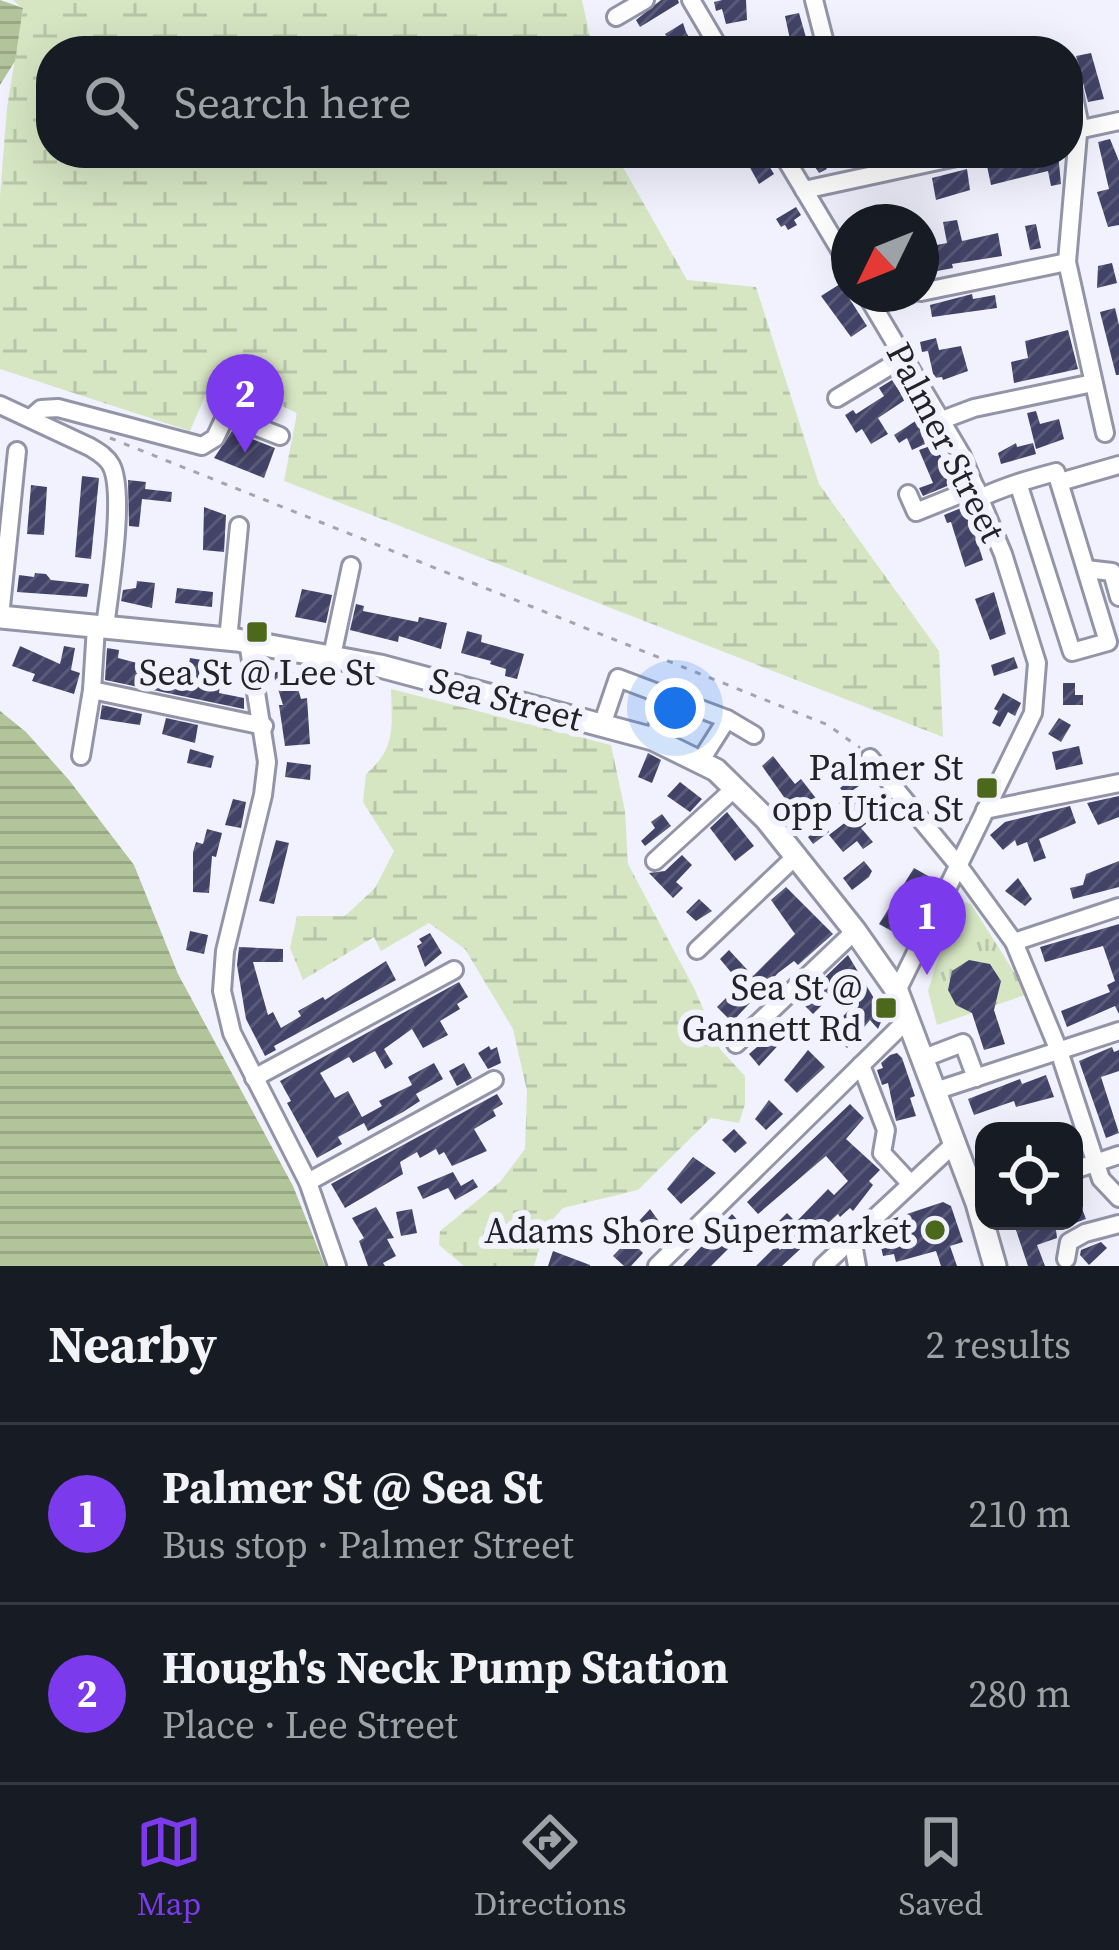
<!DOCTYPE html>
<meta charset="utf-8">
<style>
body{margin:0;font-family:"Source Serif 4",serif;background:#20242c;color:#f1f3f6}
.controls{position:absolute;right:36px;bottom:36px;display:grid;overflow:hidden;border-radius:24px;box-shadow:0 12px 48px #0002}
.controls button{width:108px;height:108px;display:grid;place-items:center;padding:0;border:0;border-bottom:3px solid #363941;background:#171b24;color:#f1f3f6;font:60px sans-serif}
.compass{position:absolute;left:831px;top:204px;width:108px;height:108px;border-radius:50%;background:#171b24;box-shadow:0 12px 48px #0002;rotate:227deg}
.you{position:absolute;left:675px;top:708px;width:42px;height:42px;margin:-30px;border:9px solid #fff;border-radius:50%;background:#1a73e8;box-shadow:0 0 0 18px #1a73e833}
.badge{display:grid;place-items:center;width:78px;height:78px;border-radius:50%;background:#7c3aed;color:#fff;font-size:39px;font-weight:700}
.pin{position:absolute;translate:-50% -99px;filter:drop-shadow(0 3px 6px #0008)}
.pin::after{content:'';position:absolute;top:63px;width:42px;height:36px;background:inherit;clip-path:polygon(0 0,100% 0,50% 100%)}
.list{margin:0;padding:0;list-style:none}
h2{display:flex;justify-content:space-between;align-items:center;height:156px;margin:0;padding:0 48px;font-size:51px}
h2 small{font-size:39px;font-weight:400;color:#9ea1a6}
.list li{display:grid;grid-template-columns:78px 1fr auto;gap:36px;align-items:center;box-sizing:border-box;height:180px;padding:0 48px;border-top:3px solid #363941}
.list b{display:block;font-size:45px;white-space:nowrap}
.list p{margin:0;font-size:39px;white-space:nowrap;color:#9ea1a6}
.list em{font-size:39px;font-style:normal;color:#9ea1a6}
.icon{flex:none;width:66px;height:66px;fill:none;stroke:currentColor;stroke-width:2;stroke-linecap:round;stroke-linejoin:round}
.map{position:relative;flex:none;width:1119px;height:1266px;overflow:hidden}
.search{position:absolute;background:#171b24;box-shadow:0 12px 48px #0002;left:36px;right:36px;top:36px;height:132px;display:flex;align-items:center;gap:30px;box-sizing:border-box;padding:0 42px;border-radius:48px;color:#9ea1a6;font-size:45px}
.sheet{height:516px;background:#171b24}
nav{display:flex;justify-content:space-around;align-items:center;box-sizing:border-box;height:168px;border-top:3px solid #363941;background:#171b24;font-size:33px;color:#9ea1a6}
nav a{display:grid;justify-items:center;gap:6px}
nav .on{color:#7c3aed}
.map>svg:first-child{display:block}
.grass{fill:url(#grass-tufts)}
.wetland{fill:url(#wetland-marsh)}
.water{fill:url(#water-rules)}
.building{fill:url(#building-hatch)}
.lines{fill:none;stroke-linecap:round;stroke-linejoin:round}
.minor-casing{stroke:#9394a7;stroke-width:22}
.major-casing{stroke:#9394a7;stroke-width:27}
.path{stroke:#a3a4ae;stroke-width:3;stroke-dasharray:6 9;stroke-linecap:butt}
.minor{stroke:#fff;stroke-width:16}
.major{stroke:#fff;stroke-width:21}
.poi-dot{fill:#4c681b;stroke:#f1f2fe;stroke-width:4.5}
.labels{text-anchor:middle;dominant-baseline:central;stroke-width:12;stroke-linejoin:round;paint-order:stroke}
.street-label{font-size:36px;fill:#222229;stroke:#f1f2fe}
.poi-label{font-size:36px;fill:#222229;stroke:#f1f2fe;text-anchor:end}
</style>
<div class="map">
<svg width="1119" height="1266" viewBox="0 0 1119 1266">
<defs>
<pattern id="grass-tufts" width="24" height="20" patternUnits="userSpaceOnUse" patternTransform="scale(3)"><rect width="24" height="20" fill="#d6e6c3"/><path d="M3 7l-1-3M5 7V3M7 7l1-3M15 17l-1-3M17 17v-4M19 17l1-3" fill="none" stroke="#b7c5a8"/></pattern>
<pattern id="wetland-marsh" width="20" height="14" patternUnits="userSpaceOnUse" patternTransform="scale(3)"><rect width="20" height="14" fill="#d6e6c3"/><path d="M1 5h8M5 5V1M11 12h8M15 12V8" fill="none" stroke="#b7c5a8"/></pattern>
<pattern id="water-rules" width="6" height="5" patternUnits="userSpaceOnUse" patternTransform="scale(3)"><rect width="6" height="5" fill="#b1c49a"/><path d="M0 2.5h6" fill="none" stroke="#98a885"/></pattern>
<pattern id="building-hatch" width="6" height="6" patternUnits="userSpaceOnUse" patternTransform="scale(3)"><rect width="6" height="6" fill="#424367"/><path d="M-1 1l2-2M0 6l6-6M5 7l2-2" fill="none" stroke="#5b5b79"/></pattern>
</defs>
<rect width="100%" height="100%" fill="#f1f2fe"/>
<!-- grass -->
<path class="grass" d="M964,902L971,904L1028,994L937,1025L928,991L954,906Z"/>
<!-- wetland -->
<g class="wetland">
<path d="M13,0H582L593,51H51V153H615L687,280L756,287L819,484L939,651L943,737L284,481L297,413L214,375L190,431L0,369V196L7,108L23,9Z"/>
<path d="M391,689L611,745L625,811L628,864L695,990L720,1049L745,1076V1104L739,1123L711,1118L638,1190L563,1208L546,1227L534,1266H464L439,1245L440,1231L500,1182L525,1149L527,1091L513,1029L465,949L429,923L381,951L374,937L303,980L290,948L297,916H345L375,888L394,851L363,802L366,774C396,748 392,728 391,689Z"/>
</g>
<!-- water -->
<g class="water">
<path d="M0,0L23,8L15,61L0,85Z"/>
<path d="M0,711L26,732L69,780L134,865L178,974L293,1186L325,1266H0Z"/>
</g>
<!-- building -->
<g class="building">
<path d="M661,0H678L679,3L640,27L636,20Z"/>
<path d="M722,0H746L747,20L726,24L722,9L716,11L714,2Z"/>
<path d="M799,13L807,41L791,44L785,16Z"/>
<path d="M683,23L686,32L697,51H675L665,34Z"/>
<path d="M1091,53L1104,99L1088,102L1076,56Z"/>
<path d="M1110,139L1119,161V225L1108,227L1097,192L1109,189L1098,142Z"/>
<path d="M742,153H761L774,174L759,184Z"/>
<path d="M808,153H826L830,160L823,163L827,169L819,173L815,167L812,168Z"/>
<path d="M1028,153H1058L1061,184L1051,186L1048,171L991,185L987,166L1029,157Z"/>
<path d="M967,169L970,190L936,200L932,178Z"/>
<path d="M796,207L801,215L794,220L797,225L788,230L785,225L781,227L776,219Z"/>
<path d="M957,220L962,241L998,233L1002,256L952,264L953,268L921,274V248L947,243L943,222Z"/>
<path d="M1036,224L1041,248L1030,250L1025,226Z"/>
<path d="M1112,263L1117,283L1097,288L1098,266Z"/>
<path d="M840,284L867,326L851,337L821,296Z"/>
<path d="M972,294L973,299L995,295L997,308L932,317L930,305Z"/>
<path d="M1115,308L1119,325V375H1116L1100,312Z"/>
<path d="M1068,330L1078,369L1014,383L1011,362L1028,358L1025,341Z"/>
<path d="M936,338L939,350L961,346L968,371L943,380L942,377L934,378L928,351L922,352L920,342Z"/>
<path d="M892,380L905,400L878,418L888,434L871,444L862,429L856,433L845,415L853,410L856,414L884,396L879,388Z"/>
<path d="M1036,411L1040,424L1059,419L1064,439L1036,449L1027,413Z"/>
<path d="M917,420L925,444L912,450L907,438L899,443L894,435Z"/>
<path d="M232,431L275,448L264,478L214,458Z"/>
<path d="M1016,443L1017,447L1033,443L1036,454L1001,464L998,453Z"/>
<path d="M936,444L952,484L923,496L919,488L933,483L919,450Z"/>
<path d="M82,476L99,478L91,559L75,557Z"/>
<path d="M128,480L146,482L145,489L172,492L171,502L142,499L139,527L129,526Z"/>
<path d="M31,485L47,487L44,535L27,534Z"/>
<path d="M966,506L983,560L965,567L951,522L947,523L944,515Z"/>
<path d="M204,507L226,515L224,552L203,550Z"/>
<path d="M35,573L46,574L51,580L89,584L87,597L17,592L19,575L34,577Z"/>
<path d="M137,581L155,583L152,608L121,601L123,590L136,588Z"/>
<path d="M177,588L213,592L212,607L175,603Z"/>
<path d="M302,589L332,595L326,623L295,617Z"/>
<path d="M994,592L1006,634L990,640L975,599Z"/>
<path d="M356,604L364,606L363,611L418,622L419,617L447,623L441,649L399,636L398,642L350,630Z"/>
<path d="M467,631L482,635L481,642L524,654L517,679L505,676L506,669L490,664L491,661L461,653Z"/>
<path d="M20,646L60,664L64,646L75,648L71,670L80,673L74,694L32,681L35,674L12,666Z"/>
<path d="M107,648L119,650L118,658L187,676L190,658L202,660L198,680L220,684L219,693L244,698V709L105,680Z"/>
<path d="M1014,657L1018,668L994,676L991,665Z"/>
<path d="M292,668L301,699L307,698L310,744L285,746L279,705H283L273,673Z"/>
<path d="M1063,683H1075V695H1083V705H1063Z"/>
<path d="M1003,693L1021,703L1015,716L1008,712L1000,727L992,723L998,711L994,709Z"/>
<path d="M102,705L142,714L140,725L100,719Z"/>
<path d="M166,718L198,725L195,743L162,734Z"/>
<path d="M1059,718L1071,725L1061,742L1048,734Z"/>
<path d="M1079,746L1083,764L1056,770L1052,752Z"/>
<path d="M190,749L214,756L211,768L187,763Z"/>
<path d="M648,753L661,760L652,783L638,777Z"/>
<path d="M773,756L795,784L801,779L825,810L818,816L800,799L791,807L762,766Z"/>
<path d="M287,762L311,765L310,780L285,777Z"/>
<path d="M855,776L862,784L853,790L871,820L861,828L873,842L863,849L857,841L843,852L829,835L851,818L839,803L847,797L840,788Z"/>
<path d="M680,782L702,799L690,812L667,796Z"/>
<path d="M1119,796V817L1098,825L1087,803Z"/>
<path d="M233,799L246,802L241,828L225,825Z"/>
<path d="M1070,806L1076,823L1039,839L1046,858L1034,862L1027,842L1017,846L1015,840L1003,850L990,835L1005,822Z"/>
<path d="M727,812L754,846L735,861L710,828Z"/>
<path d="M662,814L671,826L645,846L641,841L655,828L651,822Z"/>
<path d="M818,817L829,832L813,844L808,837L814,832L808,825Z"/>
<path d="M207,829L222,833L216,857L212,856L209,893L193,892V852L196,842L203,844Z"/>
<path d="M276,840L289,843L274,904L259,901Z"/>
<path d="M682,855L692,865L676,882L683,888L673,898L649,873L665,871Z"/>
<path d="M864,861L872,871L869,877L852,890L843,878Z"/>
<path d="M1119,861V887L1073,899L1070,888L1083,885L1086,874Z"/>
<path d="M914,868L930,877L897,934L879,924Z"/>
<path d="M1018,878L1032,899L1025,906L1005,891Z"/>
<path d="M786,887L833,934L798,965L794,961L778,973L732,1022L717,1007L726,998L731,1003L745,989L720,959L729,950L753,976L795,934L771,900Z"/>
<path d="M699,899L712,911L696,921L686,912Z"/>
<path d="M1119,924V1014L1115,1006L1067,1027L1061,1011L1110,992L1107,985L1115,981L1103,946L1045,962L1040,947Z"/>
<path d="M190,931L208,935L204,954L186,950Z"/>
<path d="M430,933L442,953L425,967L417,946L422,943L419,939Z"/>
<path d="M239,947L283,949V962H253L268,1015L273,1012L281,1028L301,1016L298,1011L323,997L325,1000L386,961L396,980L274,1046L276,1050L265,1056L246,1019L237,965Z"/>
<path d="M848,955L884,1015L878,1029L870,1020L847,1048L830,1030L849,1010L833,994L813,1014L800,1001Z"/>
<path d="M969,960L990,964L1001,981L994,1010L1005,1044L984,1050L972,1013L956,1005L948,990L952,971Z"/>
<path d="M459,982L468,997L457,1004L460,1009L440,1021L448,1035L423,1048L412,1029L384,1049L393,1064L385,1069L375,1051L353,1063L349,1057L320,1073L335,1098L348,1091L362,1117L382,1106L379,1101L412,1085L408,1077L434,1063L443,1079L416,1094L420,1101L403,1112L368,1131L364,1123L338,1137L342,1144L317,1158L287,1103L291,1101L280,1081Z"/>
<path d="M786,1022L796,1032L787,1041L785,1038L759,1066L749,1054Z"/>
<path d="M489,1046L491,1050L497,1047L501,1063L488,1069L478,1053Z"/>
<path d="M1112,1047L1114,1052L1119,1050V1071L1101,1077L1119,1133L1106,1138L1079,1061Z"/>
<path d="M808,1050L825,1067L797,1093L784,1080Z"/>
<path d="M897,1053L902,1058L915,1096L910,1098L916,1116L896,1121L888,1083L882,1085L877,1070L883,1068L881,1063L890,1055Z"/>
<path d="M464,1063L472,1078L457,1086L449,1071Z"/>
<path d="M1046,1075L1054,1097L1016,1107L1014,1101L974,1115L968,1099L1020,1079L1022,1084Z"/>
<path d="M497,1094L503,1104L493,1110L496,1116L474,1129L487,1151L452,1166L444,1152L439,1155L436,1149L420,1158L417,1152L400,1162L403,1174L345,1208L331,1184Z"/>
<path d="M769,1100L783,1114L766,1130L755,1119Z"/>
<path d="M850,1104L864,1118L846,1139L880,1170L869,1181L873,1185L853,1211L850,1208L840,1217L838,1214L782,1266H756L776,1246L780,1250L794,1237L779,1221L787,1213L796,1222L828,1189L834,1195L848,1181L826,1156L758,1214L747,1202Z"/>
<path d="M734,1129L747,1143L735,1153L722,1140Z"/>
<path d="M693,1157L716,1173L681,1204L667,1189Z"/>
<path d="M453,1172L461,1186L473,1179L478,1187L455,1200L448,1188L423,1199L417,1187Z"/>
<path d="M1075,1190L1086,1219L1056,1230L1057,1238L1037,1245L1045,1266H1028L1013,1221H1074Z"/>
<path d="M943,1202L951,1206L963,1242L950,1246L957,1266H941L936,1251L896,1262L894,1254L883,1256L881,1247L889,1245L880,1230L892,1219Z"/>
<path d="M376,1207L394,1238L387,1239L396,1256L383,1263L385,1266H368L359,1241L364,1238L352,1218Z"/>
<path d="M412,1209L417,1233L401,1236L396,1212Z"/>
<path d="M650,1209L663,1227L639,1249L643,1253L631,1266H624L613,1256L643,1225L639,1221Z"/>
<path d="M732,1214L745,1228L730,1247L711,1266H683Z"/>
<path d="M1101,1242L1107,1248L1089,1265L1080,1255L1081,1250Z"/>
<path d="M553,1251L590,1265V1266H548Z"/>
</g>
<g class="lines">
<defs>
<g id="minor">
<path d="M691,0L721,51"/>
<path d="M814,0L827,51"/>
<path d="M616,17L645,0"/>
<path d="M1068,66L1079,122L1067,262L1105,433"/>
<path d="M1073,131L1119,121"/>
<path d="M782,153L849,265"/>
<path d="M804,190L975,153"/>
<path d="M921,292L1067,262"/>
<path d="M866,294L961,454L1003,554L1037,663L1033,713L897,991"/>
<path d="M871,302L910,294"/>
<path d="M837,398L905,357"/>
<path d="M0,405L90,447C98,452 106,456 111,465C126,493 109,593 105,627"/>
<path d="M32,417L41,409L58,408L202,446L215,438L226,415L280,436"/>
<path d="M942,420L974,408L1093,383"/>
<path d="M1060,482L1119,465"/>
<path d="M908,494L916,512L976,488"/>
<path d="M980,498C1005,486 1030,479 1056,472L1108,642L1072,652L1018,483"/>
<path d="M1086,569L1112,572L1119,597"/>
<path d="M0,617L17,451"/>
<path d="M96,627L92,690L264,726"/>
<path d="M228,640L239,526"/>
<path d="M248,642L267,762L263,795L225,951L222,991L232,1033L308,1182L337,1266"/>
<path d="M332,656L351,566"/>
<path d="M602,725L618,678L727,719"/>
<path d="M653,739L669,696"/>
<path d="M81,756L92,690"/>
<path d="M870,758L958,865L1014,942L1059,1051L1101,1179L1119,1198"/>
<path d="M701,760L727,719L754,735"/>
<path d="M985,810L1119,783"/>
<path d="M655,861L736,787"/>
<path d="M1014,942L1119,907"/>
<path d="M697,950L795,857"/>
<path d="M736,1044L855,931"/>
<path d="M924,1058L963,1043L976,1078"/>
<path d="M861,1065L886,1130L882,1153L909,1182"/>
<path d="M254,1078L454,970"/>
<path d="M935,1091L1119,1031"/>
<path d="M1074,1170L1119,1155"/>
<path d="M308,1182L494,1080"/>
<path d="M852,1238L857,1266"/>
<path d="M1066,1259L1069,1242L1085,1233L1119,1224"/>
<path d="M657,1266L909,1018"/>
<path d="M823,1266L954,1144"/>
</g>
<path id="major" d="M0,617L237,640L380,666L653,739L716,770L766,819L855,931L897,991L977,1203L995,1266"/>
</defs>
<!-- minor casing -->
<use href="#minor" class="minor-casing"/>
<!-- major casing -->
<use href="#major" class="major-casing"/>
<!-- path -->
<path class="path" d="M110,438L828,725L860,748"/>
<!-- minor -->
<use href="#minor" class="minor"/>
<!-- major -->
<use href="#major" class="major"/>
</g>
<!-- markers -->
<g class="poi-dot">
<rect x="245" y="620" width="24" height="24" rx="6"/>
<rect x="975" y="776" width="24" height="24" rx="6"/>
<rect x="874" y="996" width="24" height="24" rx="6"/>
<circle cx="935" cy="1230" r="12"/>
</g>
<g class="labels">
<!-- street labels -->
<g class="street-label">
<text transform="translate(946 442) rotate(63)">Palmer Street</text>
<text transform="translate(506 699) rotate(15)">Sea Street</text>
</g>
<!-- poi labels -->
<g class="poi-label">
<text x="257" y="672" text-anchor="middle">Sea St @ Lee St</text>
<text x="963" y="767">Palmer St<tspan x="963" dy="41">opp Utica St</tspan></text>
<text x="862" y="987">Sea St @<tspan x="862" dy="41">Gannett Rd</tspan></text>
<text x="911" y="1230">Adams Shore Supermarket</text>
</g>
</g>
</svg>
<div class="controls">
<button><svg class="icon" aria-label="locate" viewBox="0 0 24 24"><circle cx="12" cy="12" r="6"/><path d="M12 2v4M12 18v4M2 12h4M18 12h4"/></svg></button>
</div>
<svg class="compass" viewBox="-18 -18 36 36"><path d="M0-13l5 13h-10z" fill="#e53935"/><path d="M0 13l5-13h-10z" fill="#9ea1a6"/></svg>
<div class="you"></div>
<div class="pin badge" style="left:927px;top:975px">1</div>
<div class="pin badge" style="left:245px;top:453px">2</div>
<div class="search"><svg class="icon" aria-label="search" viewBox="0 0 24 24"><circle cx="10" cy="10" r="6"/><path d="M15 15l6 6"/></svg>Search here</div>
</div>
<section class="sheet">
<h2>Nearby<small>2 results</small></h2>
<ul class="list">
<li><span class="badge">1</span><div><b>Palmer St @ Sea St</b><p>Bus stop · Palmer Street</p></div><em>210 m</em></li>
<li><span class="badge">2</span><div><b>Hough's Neck Pump Station</b><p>Place · Lee Street</p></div><em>280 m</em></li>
</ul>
</section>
<nav>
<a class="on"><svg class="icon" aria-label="map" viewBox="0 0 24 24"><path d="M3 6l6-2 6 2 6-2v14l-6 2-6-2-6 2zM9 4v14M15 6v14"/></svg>Map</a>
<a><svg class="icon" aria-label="directions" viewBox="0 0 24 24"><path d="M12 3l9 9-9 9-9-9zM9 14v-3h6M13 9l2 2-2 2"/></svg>Directions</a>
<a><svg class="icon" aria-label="saved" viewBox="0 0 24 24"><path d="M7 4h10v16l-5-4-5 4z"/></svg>Saved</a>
</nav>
